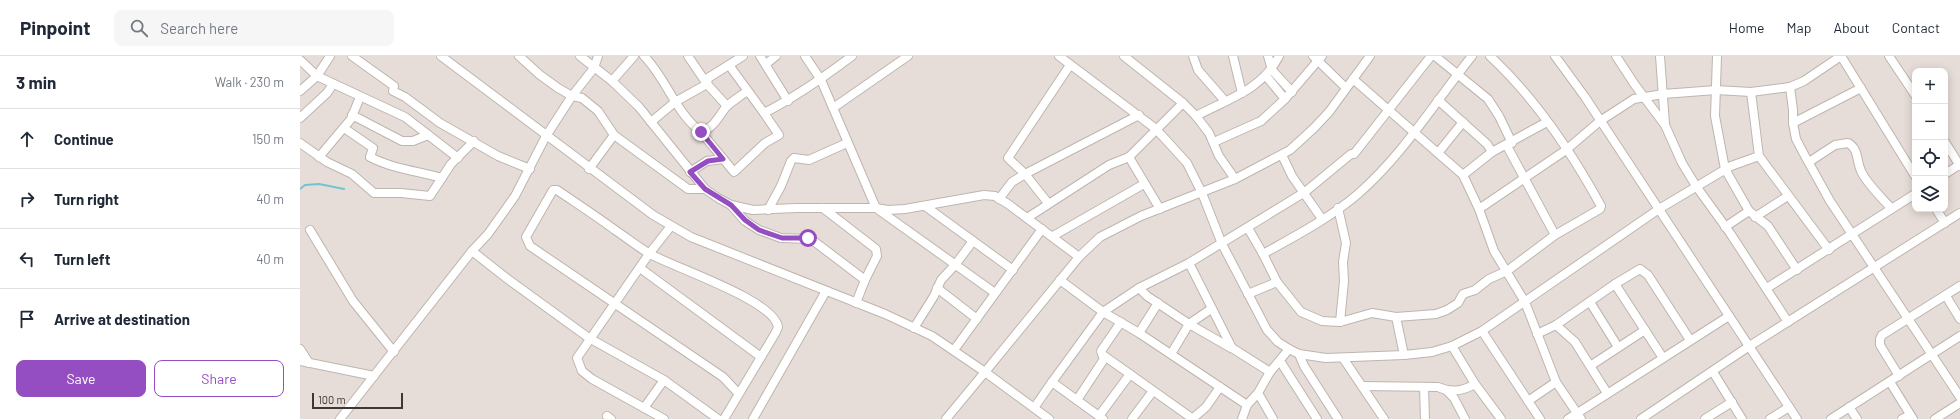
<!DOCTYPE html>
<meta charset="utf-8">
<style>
body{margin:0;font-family:Barlow,sans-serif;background:#f6f6f7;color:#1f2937}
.controls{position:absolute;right:12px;top:12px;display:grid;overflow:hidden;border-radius:8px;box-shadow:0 2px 10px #0003}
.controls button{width:36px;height:36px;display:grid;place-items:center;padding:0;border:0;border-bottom:1px solid #e0e1e3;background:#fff;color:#1f2937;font:20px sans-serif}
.scale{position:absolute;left:12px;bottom:10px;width:91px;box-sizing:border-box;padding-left:4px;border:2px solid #3c3836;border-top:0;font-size:11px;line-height:14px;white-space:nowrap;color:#3c3836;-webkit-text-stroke:3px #e7ddd8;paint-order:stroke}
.stop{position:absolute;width:12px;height:12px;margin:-9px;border:3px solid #954ec1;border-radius:50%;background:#fff}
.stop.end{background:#954ec1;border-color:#fff;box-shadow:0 1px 4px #0008}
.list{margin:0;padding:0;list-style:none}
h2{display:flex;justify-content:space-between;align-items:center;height:52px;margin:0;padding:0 16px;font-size:17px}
h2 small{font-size:13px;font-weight:400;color:#747a83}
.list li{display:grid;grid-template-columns:26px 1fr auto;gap:12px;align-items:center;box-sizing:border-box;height:60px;padding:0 16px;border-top:1px solid #e0e1e3}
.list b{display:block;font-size:15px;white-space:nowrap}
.list em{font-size:13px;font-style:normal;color:#747a83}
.actions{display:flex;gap:8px;padding:12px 16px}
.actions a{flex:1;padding:9px 0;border:1px solid #954ec1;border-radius:8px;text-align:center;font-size:14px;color:#954ec1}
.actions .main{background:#954ec1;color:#fff}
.icon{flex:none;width:22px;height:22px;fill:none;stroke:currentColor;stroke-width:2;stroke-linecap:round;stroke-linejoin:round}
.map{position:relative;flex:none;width:1660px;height:363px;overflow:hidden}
header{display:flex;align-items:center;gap:24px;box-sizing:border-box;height:56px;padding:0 20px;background:#fff;border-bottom:1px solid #e0e1e3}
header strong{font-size:19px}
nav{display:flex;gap:22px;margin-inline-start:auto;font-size:14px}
.search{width:280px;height:36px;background:#f6f6f7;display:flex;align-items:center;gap:10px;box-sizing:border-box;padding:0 14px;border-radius:8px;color:#747a83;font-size:15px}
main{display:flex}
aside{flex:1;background:#fff}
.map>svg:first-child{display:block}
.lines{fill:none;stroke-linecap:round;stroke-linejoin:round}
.stream{stroke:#71c5ce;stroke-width:2}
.minor-casing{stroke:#beb5af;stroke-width:10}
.minor{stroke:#fff;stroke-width:8}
.route{stroke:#954ec1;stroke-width:5}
</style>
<header>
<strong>Pinpoint</strong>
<div class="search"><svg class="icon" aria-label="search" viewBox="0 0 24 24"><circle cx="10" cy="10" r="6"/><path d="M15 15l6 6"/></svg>Search here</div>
<nav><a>Home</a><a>Map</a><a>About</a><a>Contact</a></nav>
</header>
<main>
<aside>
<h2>3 min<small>Walk · 230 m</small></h2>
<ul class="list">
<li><svg class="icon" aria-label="ahead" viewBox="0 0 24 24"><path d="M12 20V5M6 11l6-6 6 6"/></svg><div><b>Continue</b></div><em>150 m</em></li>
<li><svg class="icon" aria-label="right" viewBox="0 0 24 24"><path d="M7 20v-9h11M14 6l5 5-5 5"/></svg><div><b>Turn right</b></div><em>40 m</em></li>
<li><svg class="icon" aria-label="left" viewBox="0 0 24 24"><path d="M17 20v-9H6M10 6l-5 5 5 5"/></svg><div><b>Turn left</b></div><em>40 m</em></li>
<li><svg class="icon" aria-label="arrive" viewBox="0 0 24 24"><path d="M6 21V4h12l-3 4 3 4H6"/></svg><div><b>Arrive at destination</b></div></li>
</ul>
<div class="actions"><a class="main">Save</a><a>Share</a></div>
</aside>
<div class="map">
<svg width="1660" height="363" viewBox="0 0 1660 363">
<rect width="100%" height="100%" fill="#e7ddd8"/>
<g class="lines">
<!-- stream -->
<path class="stream" d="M0,133L5,129L19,128L44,133"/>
<defs>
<g id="minor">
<path d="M52,0L94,30L93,35L105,41L140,67L198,100L230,113"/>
<path d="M141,0L353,159L391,181L585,258L632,280L685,316L646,363"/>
<path d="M219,0L240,19L258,32L272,40L282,42L298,55L314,79L388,133H405"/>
<path d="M280,0L312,25L339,51L405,133L418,142L431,149L453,154L496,152H576L588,154L605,153L684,139L695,140L708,148L779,201"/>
<path d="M344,0C366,22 375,56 401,76C413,73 419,60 426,51C432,45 441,40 447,35"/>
<path d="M388,0L407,28L427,50"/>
<path d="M460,0L488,45"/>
<path d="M505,0L521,24L576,152L695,237"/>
<path d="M759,0L856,73L887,107L902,137L922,188L967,274L978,286L989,293L999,298L1026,302L1104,299L1132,296L1152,290L1182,275L1359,153L1431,110L1459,100"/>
<path d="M824,0L883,47L896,60L909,77L919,100L935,123"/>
<path d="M893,0L898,14L925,45"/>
<path d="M933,0L942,37"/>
<path d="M968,0L972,14L992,36"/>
<path d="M1013,0L1046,32"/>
<path d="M1135,0L1188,43L1199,60L1212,87"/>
<path d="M1255,0L1285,41L1497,363"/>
<path d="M1316,0L1335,29L1365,69L1382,107L1396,130L1430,177L1488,266"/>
<path d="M1360,0L1365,68"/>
<path d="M1417,0L1415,60L1425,113L1449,155L1468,170L1497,214"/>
<path d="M1541,0L1615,120"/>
<path d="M1589,0L1615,39"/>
<path d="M0,4L17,20L105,61L158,102"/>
<path d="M466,8L476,0"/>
<path d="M429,9L464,57C496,41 524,21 552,0"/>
<path d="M966,20L985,43"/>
<path d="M1053,23L1163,119L1179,153L1194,195L1225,246L1256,326L1281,363"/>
<path d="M312,25L334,0"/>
<path d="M1490,31L1493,54V67L1496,83L1505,100L1530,145L1660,341"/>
<path d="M0,35L17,20L30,0"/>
<path d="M1451,36L1459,100L1529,194"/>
<path d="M1138,44L1187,88L1192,96"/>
<path d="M533,52L608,0"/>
<path d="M52,59L102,85H113L128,79"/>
<path d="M896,60C928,43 962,34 979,0"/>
<path d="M0,62L27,37L33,28"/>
<path d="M351,66L375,46L407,28L408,22L443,0"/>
<path d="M1493,67L1561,32"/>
<path d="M44,72L73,92L70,101C93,113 118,115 142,122"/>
<path d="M401,76L434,116L465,87L479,79L464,57"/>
<path d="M914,86L961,65L985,43L1022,0"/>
<path d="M1645,86L1660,110"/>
<path d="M0,87L27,106L52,118L74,137H101L130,140L151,108L174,85"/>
<path d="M1207,90L1255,179"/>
<path d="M1138,97L1163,66"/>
<path d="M982,99L992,120L1022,163"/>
<path d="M19,101L51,63L60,41"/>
<path d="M829,101L860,153"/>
<path d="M1509,106L1535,89L1548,87C1559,93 1556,104 1561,115C1567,128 1581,141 1591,152"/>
<path d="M289,113L314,79"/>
<path d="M390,116L407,105L423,103"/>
<path d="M1645,118L1659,109"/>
<path d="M1163,119L1192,96L1247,66"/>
<path d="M699,143L712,126L725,118L839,59"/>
<path d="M748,147L725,118L708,102L770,9"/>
<path d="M431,149L445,165L459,174L481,182L511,183L565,224"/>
<path d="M625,150L713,214"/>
<path d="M523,152L576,193L577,200L565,224L556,247"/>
<path d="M1038,152L1046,187L1043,206L1044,225L1040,266"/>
<path d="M1179,153L1266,94L1300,65L1334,43L1363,38L1416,34L1451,36L1490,31L1504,25L1541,0"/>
<path d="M1636,153L1645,167"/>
<path d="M468,154L481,130L491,105L494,102L509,104L547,87"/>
<path d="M1455,161L1488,140"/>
<path d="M727,162L809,109L829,101L883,47"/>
<path d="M1425,171L1449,155"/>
<path d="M948,172L963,198L977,226L1001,256L1022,265L1040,266L1072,257L1096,261L1136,258L1147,254L1158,247L1163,238L1175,234L1189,223L1207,215L1255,179L1300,153L1301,150C1272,97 1234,41 1190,0"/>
<path d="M10,174L53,245L94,296"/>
<path d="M753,180L844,128"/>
<path d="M172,195L209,224L289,282L364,324L418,363"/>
<path d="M963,198C995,180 1030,162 1058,138C1103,99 1135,46 1172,0"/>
<path d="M889,207L932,292L970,316"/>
<path d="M340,212L461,301"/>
<path d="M760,224L803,256L839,277L947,349"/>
<path d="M1315,228L1363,302"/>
<path d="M637,232L677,263"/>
<path d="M839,232L847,240L889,268L931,292"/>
<path d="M1467,232L1615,138"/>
<path d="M948,238L977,226"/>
<path d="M1646,240L1660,263"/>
<path d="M1290,246L1318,291"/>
<path d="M1096,261L1104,299"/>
<path d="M1256,269L1275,286L1307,337"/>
<path d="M614,272L634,240L641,224L655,209L673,185"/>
<path d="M1182,275L1240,363"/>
<path d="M839,277L858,247"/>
<path d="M1237,278L1256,269L1315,228L1340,213L1348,219L1390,284"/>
<path d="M1152,290L1175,328L1201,363"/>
<path d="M0,293L9,307"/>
<path d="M654,294L742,173"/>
<path d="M871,298L889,268L911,253"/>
<path d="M999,298L1004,310L1038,363"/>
<path d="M803,299L893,363"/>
<path d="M1043,302L1084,363"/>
<path d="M0,305L74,320"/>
<path d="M980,305L1017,363"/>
<path d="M1290,310L1345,274"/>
<path d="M1413,316L1442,363"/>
<path d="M1599,320L1580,289V283L1582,279L1660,230"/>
<path d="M1590,326L1613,363"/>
<path d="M1062,330L1138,331C1152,337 1163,335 1175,328"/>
<path d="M1124,332L1125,363"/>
<path d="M1147,335L1154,342L1165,363"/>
<path d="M958,337L973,363"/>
<path d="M777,344L804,303L801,295L821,266"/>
<path d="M1228,345L1256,326"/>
<path d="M1549,351L1557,363"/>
<path d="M344,352L364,324"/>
<path d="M734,352L752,326"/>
<path d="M307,360L311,363"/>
<path d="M799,360L830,318"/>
<path d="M40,363L172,195L188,178L215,140L246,80L272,40L294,12L298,0"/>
<path d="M364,363L292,323L282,315L277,302L349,198L371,170"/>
<path d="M424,363L476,276L478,271C474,244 375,212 350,198C338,191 327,182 315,174C296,160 276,147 257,134H253L226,181L230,190L423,321L439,338"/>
<path d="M453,363L526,235"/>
<path d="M749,363L685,316L779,201L800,181L841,160L935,123L990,94L1014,72L1029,56L1070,0"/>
<path d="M803,363L752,326L803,256L839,232L889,207L1005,136L1051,98H1054L1131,0"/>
<path d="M832,363L853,335"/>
<path d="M892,363L906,351L920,331"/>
<path d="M942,363L947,349L958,337L970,316L989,293"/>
<path d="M1268,363L1429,260"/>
<path d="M1341,363L1448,291L1660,157"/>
<path d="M1405,363L1432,346"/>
<path d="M1470,363L1489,351"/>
<path d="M1531,363L1660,280"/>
<path d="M1602,363L1610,359"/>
<path d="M1635,363L1660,347"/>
</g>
</defs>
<!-- minor casing -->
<use href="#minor" class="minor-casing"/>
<!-- minor -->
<use href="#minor" class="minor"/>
</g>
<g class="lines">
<!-- route -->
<path class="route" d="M401,76L423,103L408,105L390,116L405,133L431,149L445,164L459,174L482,182H508"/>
</g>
</svg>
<div class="controls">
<button>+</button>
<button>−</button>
<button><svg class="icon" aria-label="locate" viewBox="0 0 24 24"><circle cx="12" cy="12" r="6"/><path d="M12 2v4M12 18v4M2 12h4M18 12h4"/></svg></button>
<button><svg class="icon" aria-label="layers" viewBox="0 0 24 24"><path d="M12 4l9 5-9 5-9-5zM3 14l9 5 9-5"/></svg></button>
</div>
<div class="scale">100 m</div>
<div class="stop" style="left:508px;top:182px"></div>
<div class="stop end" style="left:401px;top:76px"></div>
</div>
</main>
